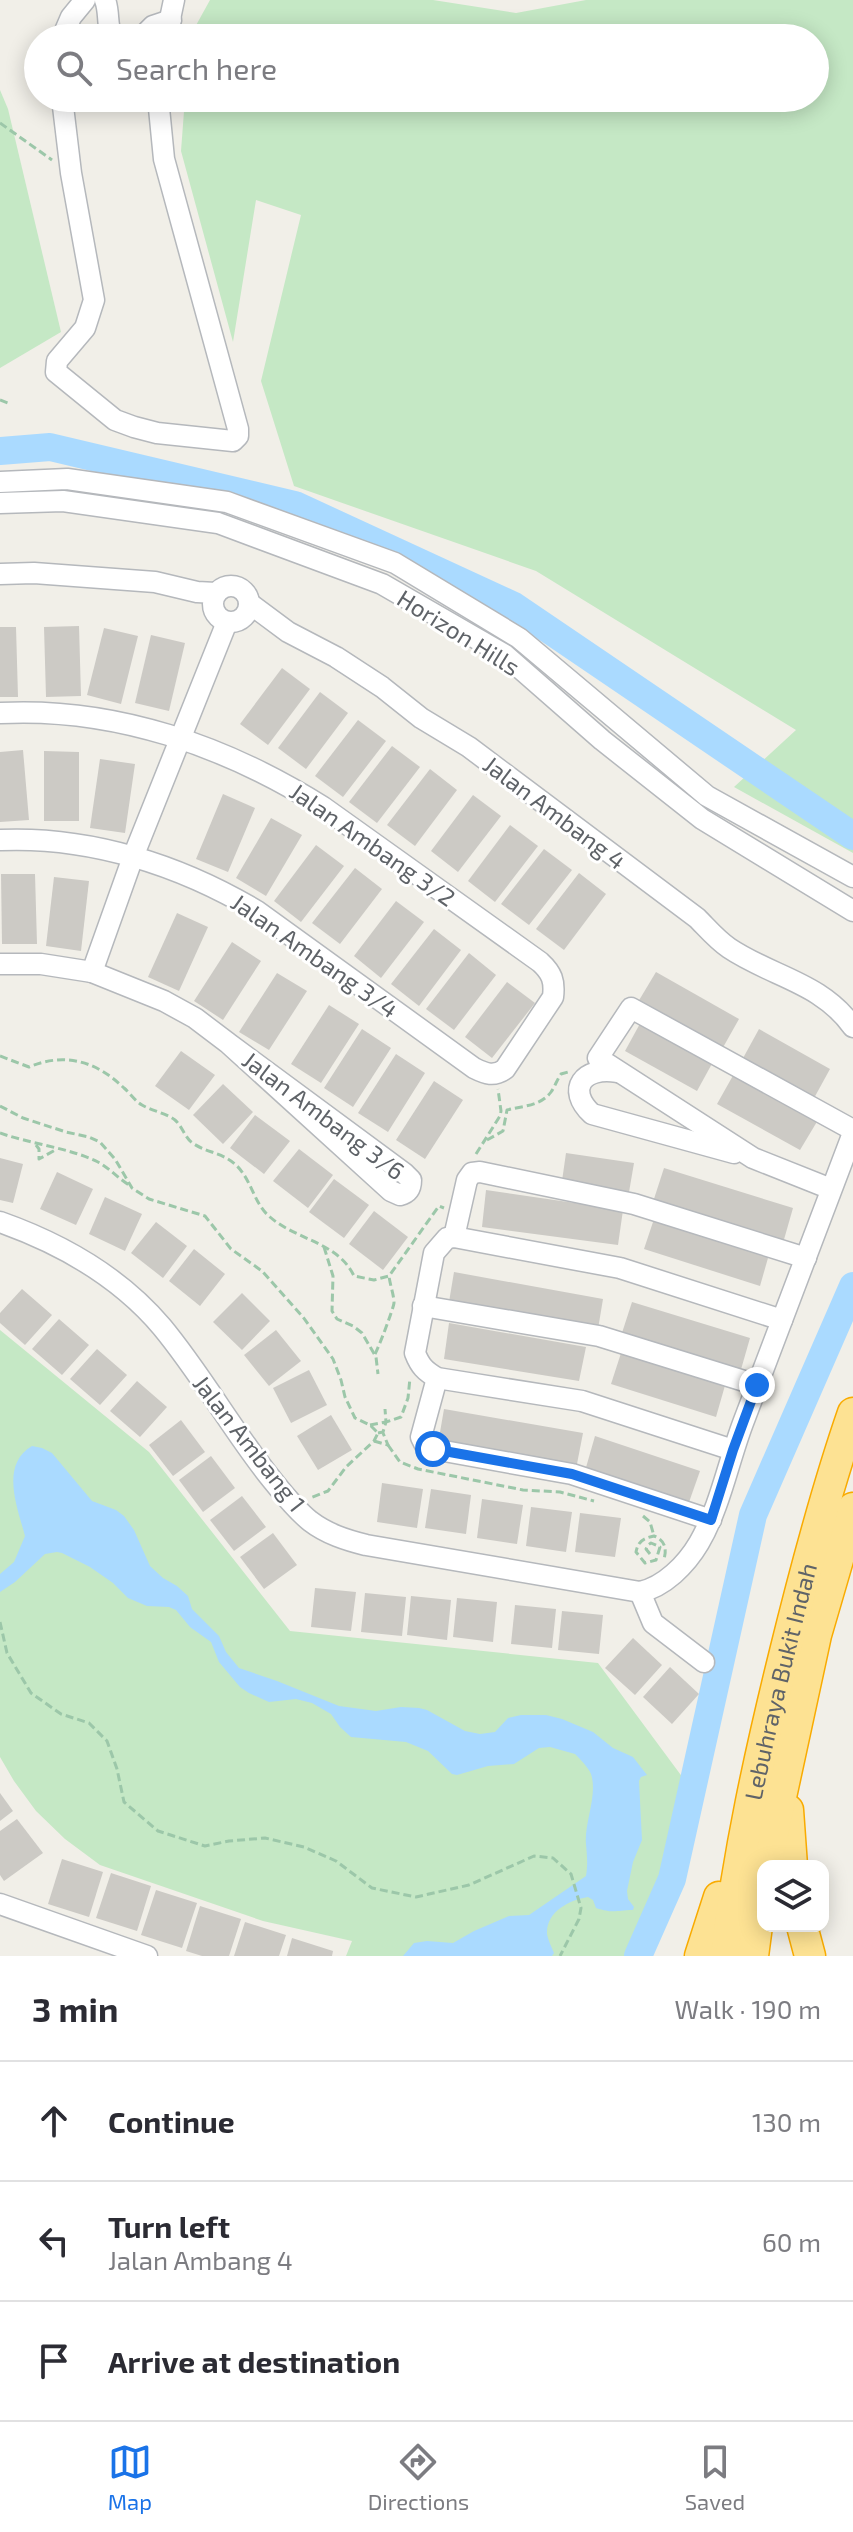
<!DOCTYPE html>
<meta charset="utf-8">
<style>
body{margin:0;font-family:"Exo 2",sans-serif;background:#f7f7f7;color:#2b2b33}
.controls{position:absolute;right:24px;bottom:24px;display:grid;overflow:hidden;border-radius:16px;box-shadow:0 4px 20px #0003}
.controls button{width:72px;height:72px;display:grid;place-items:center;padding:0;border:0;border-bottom:2px solid #e1e1e2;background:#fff;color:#2b2b33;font:40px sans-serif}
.stop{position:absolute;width:24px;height:24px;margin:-18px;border:6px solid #1a73e8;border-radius:50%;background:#fff}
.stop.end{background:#1a73e8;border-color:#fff;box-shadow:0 2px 8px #0008}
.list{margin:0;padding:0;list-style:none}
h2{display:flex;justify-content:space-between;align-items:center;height:104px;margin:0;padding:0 32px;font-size:34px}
h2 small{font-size:26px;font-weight:400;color:#7c7c81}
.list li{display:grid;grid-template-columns:52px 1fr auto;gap:24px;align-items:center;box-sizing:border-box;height:120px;padding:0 32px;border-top:2px solid #e1e1e2}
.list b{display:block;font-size:30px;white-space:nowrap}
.list p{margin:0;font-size:26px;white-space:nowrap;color:#7c7c81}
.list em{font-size:26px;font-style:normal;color:#7c7c81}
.icon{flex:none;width:44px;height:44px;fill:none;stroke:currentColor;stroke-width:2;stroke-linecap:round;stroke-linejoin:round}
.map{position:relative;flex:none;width:853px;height:1956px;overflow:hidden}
.search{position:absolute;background:#fff;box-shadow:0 4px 20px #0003;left:24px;right:24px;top:24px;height:88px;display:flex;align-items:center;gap:20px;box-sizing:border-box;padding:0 28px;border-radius:44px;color:#7c7c81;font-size:30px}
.sheet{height:464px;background:#fff}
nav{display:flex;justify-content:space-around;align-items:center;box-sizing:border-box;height:112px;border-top:2px solid #e1e1e2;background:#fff;font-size:22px;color:#7c7c81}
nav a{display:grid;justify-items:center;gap:4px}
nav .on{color:#1a73e8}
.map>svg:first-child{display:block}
.green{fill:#c5e8c5}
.water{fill:#aadaff}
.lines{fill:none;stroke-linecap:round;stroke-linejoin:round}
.river{stroke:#aadaff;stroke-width:28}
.building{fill:#cccac5}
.minor-casing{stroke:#b5b8bc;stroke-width:23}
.highway-casing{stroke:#f9ab00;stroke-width:33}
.path{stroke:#9cc7a9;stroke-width:3;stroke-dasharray:8 4;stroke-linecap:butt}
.minor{stroke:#fff;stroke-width:20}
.highway{stroke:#fde293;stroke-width:30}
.route{stroke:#1a73e8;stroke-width:10}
.labels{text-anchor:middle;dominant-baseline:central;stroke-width:6;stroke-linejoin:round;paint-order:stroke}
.street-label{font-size:24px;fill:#5f6368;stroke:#fff}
</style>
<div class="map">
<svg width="853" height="1956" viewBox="0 0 853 1956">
<rect width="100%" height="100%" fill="#f1efe8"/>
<!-- green -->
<g class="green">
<path d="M210,0H433L516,13L586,0H853V853L734,787L796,730L536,571L294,486L261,381L301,215L256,200L233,342L181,151L185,98H815V38H189Z"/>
<path d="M0,90L8,109L61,332L0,368Z"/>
<path d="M0,1330L149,1452L290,1631L598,1663L686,1782C674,1841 665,1901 639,1956H346L352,1941L263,1921L100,1865L65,1839L36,1811L14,1781L0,1757Z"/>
</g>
<!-- water -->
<path class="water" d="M32,1446L42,1448L52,1453L92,1501L116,1510L124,1516L134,1530L150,1566L163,1578L177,1586L188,1596L192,1609L219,1636L226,1652L239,1668L277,1681L339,1706L376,1711L401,1707L419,1708L427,1710L465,1731L480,1734L495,1732L508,1718L521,1715H546L562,1719L593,1732L613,1748L633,1757L647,1775L641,1777L639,1781L642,1840L633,1862L627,1891L628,1899L634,1907L633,1910C616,1910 615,1914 596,1908L593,1900L588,1897C569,1900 546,1912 547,1934C548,1940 552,1948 554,1953L552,1956H403L414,1943L427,1941L453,1943L474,1931L509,1916L529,1915L586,1876C588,1864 587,1856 586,1844C584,1823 598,1795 591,1774C588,1767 580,1759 575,1754L550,1747L539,1748L514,1764L488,1766L457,1775L452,1774L428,1751L406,1742L351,1737L340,1727L331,1714L312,1703L296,1699L269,1702L249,1693L240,1687L219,1662L211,1642L190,1627L176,1610L169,1607L147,1606L128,1598L113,1583L90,1567L62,1553L57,1552L45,1554L15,1582L0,1592V1574L14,1562L25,1536C17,1506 0,1465 32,1446Z"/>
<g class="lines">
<!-- river -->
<g class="river">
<path d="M0,451L50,447L295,505L514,606L853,836"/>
<path d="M638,1956L672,1879L753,1515L853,1286"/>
</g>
</g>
<!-- building -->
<g class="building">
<path d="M79,626L81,696L46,697L44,627Z"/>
<path d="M0,627H16L18,697H0Z"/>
<path d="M104,628L138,636L121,704L87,695Z"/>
<path d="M151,635L185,643L169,711L135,703Z"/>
<path d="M282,668L310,689L268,745L240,724Z"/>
<path d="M320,692L348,713L306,769L278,748Z"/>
<path d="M358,720L386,741L343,797L315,776Z"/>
<path d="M392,746L420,767L377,823L349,802Z"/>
<path d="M23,750L29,820L0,822V752Z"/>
<path d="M44,751L79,752V821H44Z"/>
<path d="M100,759L135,764L125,833L90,828Z"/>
<path d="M430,769L457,790L415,846L387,825Z"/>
<path d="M223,794L255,808L228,872L196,859Z"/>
<path d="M473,795L501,816L458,872L431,851Z"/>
<path d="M271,818L302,835L266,896L236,878Z"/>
<path d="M510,825L538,846L495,902L468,881Z"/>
<path d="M316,845L344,866L301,922L274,901Z"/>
<path d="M544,849L572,870L529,925L501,904Z"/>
<path d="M355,868L382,889L340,944L312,923Z"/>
<path d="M579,873L606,894L564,950L536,929Z"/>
<path d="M1,874H35L37,944H2Z"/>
<path d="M54,877L89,881L81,951L46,946Z"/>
<path d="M396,901L424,922L381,978L354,956Z"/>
<path d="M177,913L208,927L179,991L148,977Z"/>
<path d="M434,929L461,950L419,1006L391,984Z"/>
<path d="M232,942L261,961L223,1020L194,1001Z"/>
<path d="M469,953L496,975L454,1030L426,1009Z"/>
<path d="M656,972L739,1019L721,1051L638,1002Z"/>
<path d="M277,973L307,991L269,1050L239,1032Z"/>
<path d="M507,982L535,1003L492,1058L465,1037Z"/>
<path d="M329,1005L359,1024L321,1083L291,1064Z"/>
<path d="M642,1020L714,1060L697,1091L625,1051Z"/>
<path d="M362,1029L391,1048L353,1107L324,1088Z"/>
<path d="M759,1029L830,1069L813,1100L742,1060Z"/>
<path d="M181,1051L215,1075L189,1110L155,1086Z"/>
<path d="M396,1054L425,1073L388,1132L358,1113Z"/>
<path d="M735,1072L818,1120L800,1150L717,1104Z"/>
<path d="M434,1081L463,1100L425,1159L396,1140Z"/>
<path d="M223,1084L253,1112L223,1144L193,1115Z"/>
<path d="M255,1115L290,1141L264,1174L230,1148Z"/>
<path d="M299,1149L333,1175L308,1208L273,1181Z"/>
<path d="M566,1153L634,1163L628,1198L561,1188Z"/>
<path d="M0,1158L23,1164L13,1203L0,1200Z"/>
<path d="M664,1168L793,1208L783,1243L653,1202Z"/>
<path d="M57,1172L93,1189L76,1225L40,1209Z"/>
<path d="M334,1179L369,1205L344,1238L309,1212Z"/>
<path d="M486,1190L623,1210L618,1245L482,1227Z"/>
<path d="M105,1197L142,1214L125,1251L89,1234Z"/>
<path d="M374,1211L408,1237L383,1270L349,1244Z"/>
<path d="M655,1216L770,1251L760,1286L644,1249Z"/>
<path d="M156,1222L187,1246L163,1278L131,1253Z"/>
<path d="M194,1249L225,1274L200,1306L169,1281Z"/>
<path d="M454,1272L603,1299L597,1335L448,1308Z"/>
<path d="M22,1289L52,1315L25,1345L0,1323V1313Z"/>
<path d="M242,1293L270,1321L242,1350L213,1322Z"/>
<path d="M632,1302L750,1338L740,1373L621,1336Z"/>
<path d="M59,1319L89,1345L62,1375L32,1349Z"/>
<path d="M449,1323L586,1347L579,1381L444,1359Z"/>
<path d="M276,1330L301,1361L269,1386L244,1355Z"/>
<path d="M97,1349L127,1375L100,1405L70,1379Z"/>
<path d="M622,1350L726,1382L716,1417L611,1384Z"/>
<path d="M309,1370L327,1405L291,1423L273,1388Z"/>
<path d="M137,1381L167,1407L140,1437L110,1411Z"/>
<path d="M444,1409L583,1433L576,1469L438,1444Z"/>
<path d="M331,1415L352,1450L318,1470L297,1436Z"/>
<path d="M181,1420L205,1452L173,1476L149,1445Z"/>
<path d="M595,1436L700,1471L688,1505L585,1471Z"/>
<path d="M211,1456L235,1488L203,1512L179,1480Z"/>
<path d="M382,1483L423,1489L417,1528L377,1522Z"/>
<path d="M431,1489L471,1495L466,1534L425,1528Z"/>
<path d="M242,1496L266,1527L234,1551L210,1520Z"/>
<path d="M482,1499L523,1505L517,1544L477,1538Z"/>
<path d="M531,1507L572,1512L566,1552L526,1546Z"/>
<path d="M580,1513L621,1518L615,1557L575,1552Z"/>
<path d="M273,1533L297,1565L264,1589L240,1557Z"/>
<path d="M315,1588L356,1592L351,1631L311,1627Z"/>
<path d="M365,1593L406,1597L402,1636L361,1632Z"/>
<path d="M411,1596L451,1600L447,1640L407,1635Z"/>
<path d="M457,1598L497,1602L493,1642L453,1637Z"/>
<path d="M515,1605L556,1609L552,1648L511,1644Z"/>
<path d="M562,1611L603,1615L599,1654L558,1650Z"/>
<path d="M633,1638L662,1665L635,1695L605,1668Z"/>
<path d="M670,1667L699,1694L672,1724L643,1697Z"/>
<path d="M0,1793L13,1811L0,1821Z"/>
<path d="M17,1819L43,1853L4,1881L0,1875V1831Z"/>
<path d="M62,1859L103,1872L89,1917L48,1904Z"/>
<path d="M111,1873L151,1886L137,1931L96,1918Z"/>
<path d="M156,1890L197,1903L182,1948L141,1935Z"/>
<path d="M200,1906L241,1919L229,1956H202L186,1951Z"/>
<path d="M245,1922L286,1935L279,1956H234Z"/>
<path d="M292,1938L333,1951L332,1956H287Z"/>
</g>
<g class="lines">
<defs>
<g id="minor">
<path d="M105,0C110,12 106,27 113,38"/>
<path d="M62,38L71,17L85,0"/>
<path d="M141,38L153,26L171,20"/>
<path d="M166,38L174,0"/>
<path d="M62,98L71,173L94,300L85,328L57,361L56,372L115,420L134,427L157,433L233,441L238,436V429L164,159L158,98"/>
<path d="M0,482L67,479L227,502L395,563L519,638L707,796L853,877"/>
<path d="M0,503L63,501L218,523L382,584L505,655L602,740L702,819L853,911"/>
<path d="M0,574L34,573L155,582L197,592L216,593"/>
<circle cx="231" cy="604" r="18"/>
<path d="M249,603L288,632L336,657L382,687L421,718L469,747L697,918C707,928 717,940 729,948C772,977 821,982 853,1027"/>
<path d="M0,713C115,707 226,746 323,807L540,962C552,973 555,981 553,997L505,1069C494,1077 486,1074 474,1068L257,911C180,865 90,836 0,840"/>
<path d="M0,964H41L92,972L164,1001L195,1018L228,1043L391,1191L400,1195C408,1193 411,1189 411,1180L404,1173L228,1043"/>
<path d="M92,972L133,857L227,622"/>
<path d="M617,1072C584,1066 565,1089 592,1114L734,1153"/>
<path d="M831,1189L753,1158L598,1058L631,1008L853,1130"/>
<path d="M0,1222C62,1244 119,1276 162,1327C201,1374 231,1428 269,1476C282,1492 294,1508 310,1521C327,1534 346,1540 366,1545L640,1592C664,1587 686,1565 699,1543C720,1507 728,1463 743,1423C780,1326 816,1229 853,1133"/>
<path d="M454,1237L447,1238L434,1253L415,1353C420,1366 425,1371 437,1378L582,1401L733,1450"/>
<path d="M454,1237L467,1180L472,1173L480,1172L634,1204L806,1258"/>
<path d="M454,1237L620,1268L782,1320"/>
<path d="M423,1306L599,1336L757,1385"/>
<path d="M437,1378L421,1437L425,1445L433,1449L572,1474L711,1520"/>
<path d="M640,1592L653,1623L704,1662"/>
<path d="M0,1904L147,1956"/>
</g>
<g id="highway">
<path d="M788,1810L792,1866"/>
<path d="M766,1866L816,1635L853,1508"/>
<path d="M802,1926L810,1956"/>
<path d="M700,1956L719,1897"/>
<path id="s1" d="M726,1956C738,1853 760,1753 785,1652C805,1571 826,1491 853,1413"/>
<path d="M753,1956L763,1880"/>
</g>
</defs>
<!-- minor casing -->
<use href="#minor" class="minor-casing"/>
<!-- highway casing -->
<use href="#highway" class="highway-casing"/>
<!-- path -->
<g class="path">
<path d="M0,123L52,160"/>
<path d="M0,400L8,403"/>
<path d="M0,1056L29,1067C65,1052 96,1061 124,1088C130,1093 135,1101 142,1105C152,1111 166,1113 175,1120C183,1127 185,1139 194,1144C208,1153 224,1153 237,1166C252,1181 254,1204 270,1217C296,1240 338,1242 354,1276L374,1280L389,1276L439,1206L444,1208"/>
<path d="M0,1106L23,1118L66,1132L89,1137L100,1142L115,1159L132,1188L149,1199L205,1216L231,1249L262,1271L303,1317L333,1359L341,1380L345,1397L355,1418L370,1425L378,1433L374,1441L346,1467L328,1491L310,1498"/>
<path d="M0,1133C31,1144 70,1148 98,1162C109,1168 118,1178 129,1185"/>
<path d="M487,1140L503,1131L507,1110C522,1106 541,1106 551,1092C555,1086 557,1080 561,1074L568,1072"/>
<path d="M36,1145L39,1149V1159L57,1149"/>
<path d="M476,1154L500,1116L501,1111L498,1089"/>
<path d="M324,1247L333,1276L332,1311L337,1319L353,1326L362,1333L376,1357L378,1374"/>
<path d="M375,1354C378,1349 393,1310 394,1303C394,1295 390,1285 389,1276"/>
<path d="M370,1425L386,1422L385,1409"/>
<path d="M378,1433L383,1432L386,1422L401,1417L408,1398L410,1378"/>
<path d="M374,1441L388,1445L383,1433"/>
<path d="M388,1445L400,1462L418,1469L523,1490L560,1492L594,1501"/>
<path d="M643,1516L650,1522L654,1536"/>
<path d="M650,1554L646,1549L648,1545L651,1543L660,1547L656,1560L645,1563L636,1552C638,1541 644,1538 654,1536C665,1540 667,1549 664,1559"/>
<path d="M0,1622L7,1653L31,1693L61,1714L89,1723L107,1741L117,1769L124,1802L158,1831L205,1846L229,1841L265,1838L304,1847L336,1861L372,1888L416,1897L469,1885L534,1856L553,1858L571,1874L581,1908L579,1919L560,1956"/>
</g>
<!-- minor -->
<use href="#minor" class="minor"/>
<!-- highway -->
<use href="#highway" class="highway"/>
</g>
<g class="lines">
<!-- route -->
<path class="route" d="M433,1449L572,1474L711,1520L733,1450L757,1385"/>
</g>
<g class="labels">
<!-- street labels -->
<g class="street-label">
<text transform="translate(459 632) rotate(32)">Horizon Hills</text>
<text transform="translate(555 812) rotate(37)">Jalan Ambang 4</text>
<text transform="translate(373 844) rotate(35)">Jalan Ambang 3/2</text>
<text transform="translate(315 955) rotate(35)">Jalan Ambang 3/4</text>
<text transform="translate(324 1115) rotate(37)">Jalan Ambang 3/6</text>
<text transform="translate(250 1443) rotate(52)">Jalan Ambang 1</text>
<text stroke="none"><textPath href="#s1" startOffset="280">Lebuhraya Bukit Indah</textPath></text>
</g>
</g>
</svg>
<div class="controls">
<button><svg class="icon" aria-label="layers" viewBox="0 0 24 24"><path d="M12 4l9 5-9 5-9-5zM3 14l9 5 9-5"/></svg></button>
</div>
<div class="stop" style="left:433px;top:1449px"></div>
<div class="stop end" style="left:757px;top:1385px"></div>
<div class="search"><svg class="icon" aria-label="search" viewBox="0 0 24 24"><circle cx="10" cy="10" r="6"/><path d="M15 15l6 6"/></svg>Search here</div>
</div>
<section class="sheet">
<h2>3 min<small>Walk · 190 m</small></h2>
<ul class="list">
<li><svg class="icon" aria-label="ahead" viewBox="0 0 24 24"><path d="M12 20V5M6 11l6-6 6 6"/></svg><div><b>Continue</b></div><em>130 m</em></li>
<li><svg class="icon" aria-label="left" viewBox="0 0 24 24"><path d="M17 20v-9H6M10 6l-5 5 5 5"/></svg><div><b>Turn left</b><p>Jalan Ambang 4</p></div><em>60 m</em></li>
<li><svg class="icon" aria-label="arrive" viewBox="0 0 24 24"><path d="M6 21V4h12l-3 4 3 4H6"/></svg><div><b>Arrive at destination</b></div></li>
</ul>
</section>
<nav>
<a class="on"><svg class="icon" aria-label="map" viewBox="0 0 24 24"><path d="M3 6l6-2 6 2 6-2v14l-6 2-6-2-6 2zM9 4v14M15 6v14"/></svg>Map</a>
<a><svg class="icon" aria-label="directions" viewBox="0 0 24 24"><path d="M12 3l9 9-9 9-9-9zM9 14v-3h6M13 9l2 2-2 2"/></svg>Directions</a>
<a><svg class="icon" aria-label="saved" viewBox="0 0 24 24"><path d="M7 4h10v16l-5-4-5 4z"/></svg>Saved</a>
</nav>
